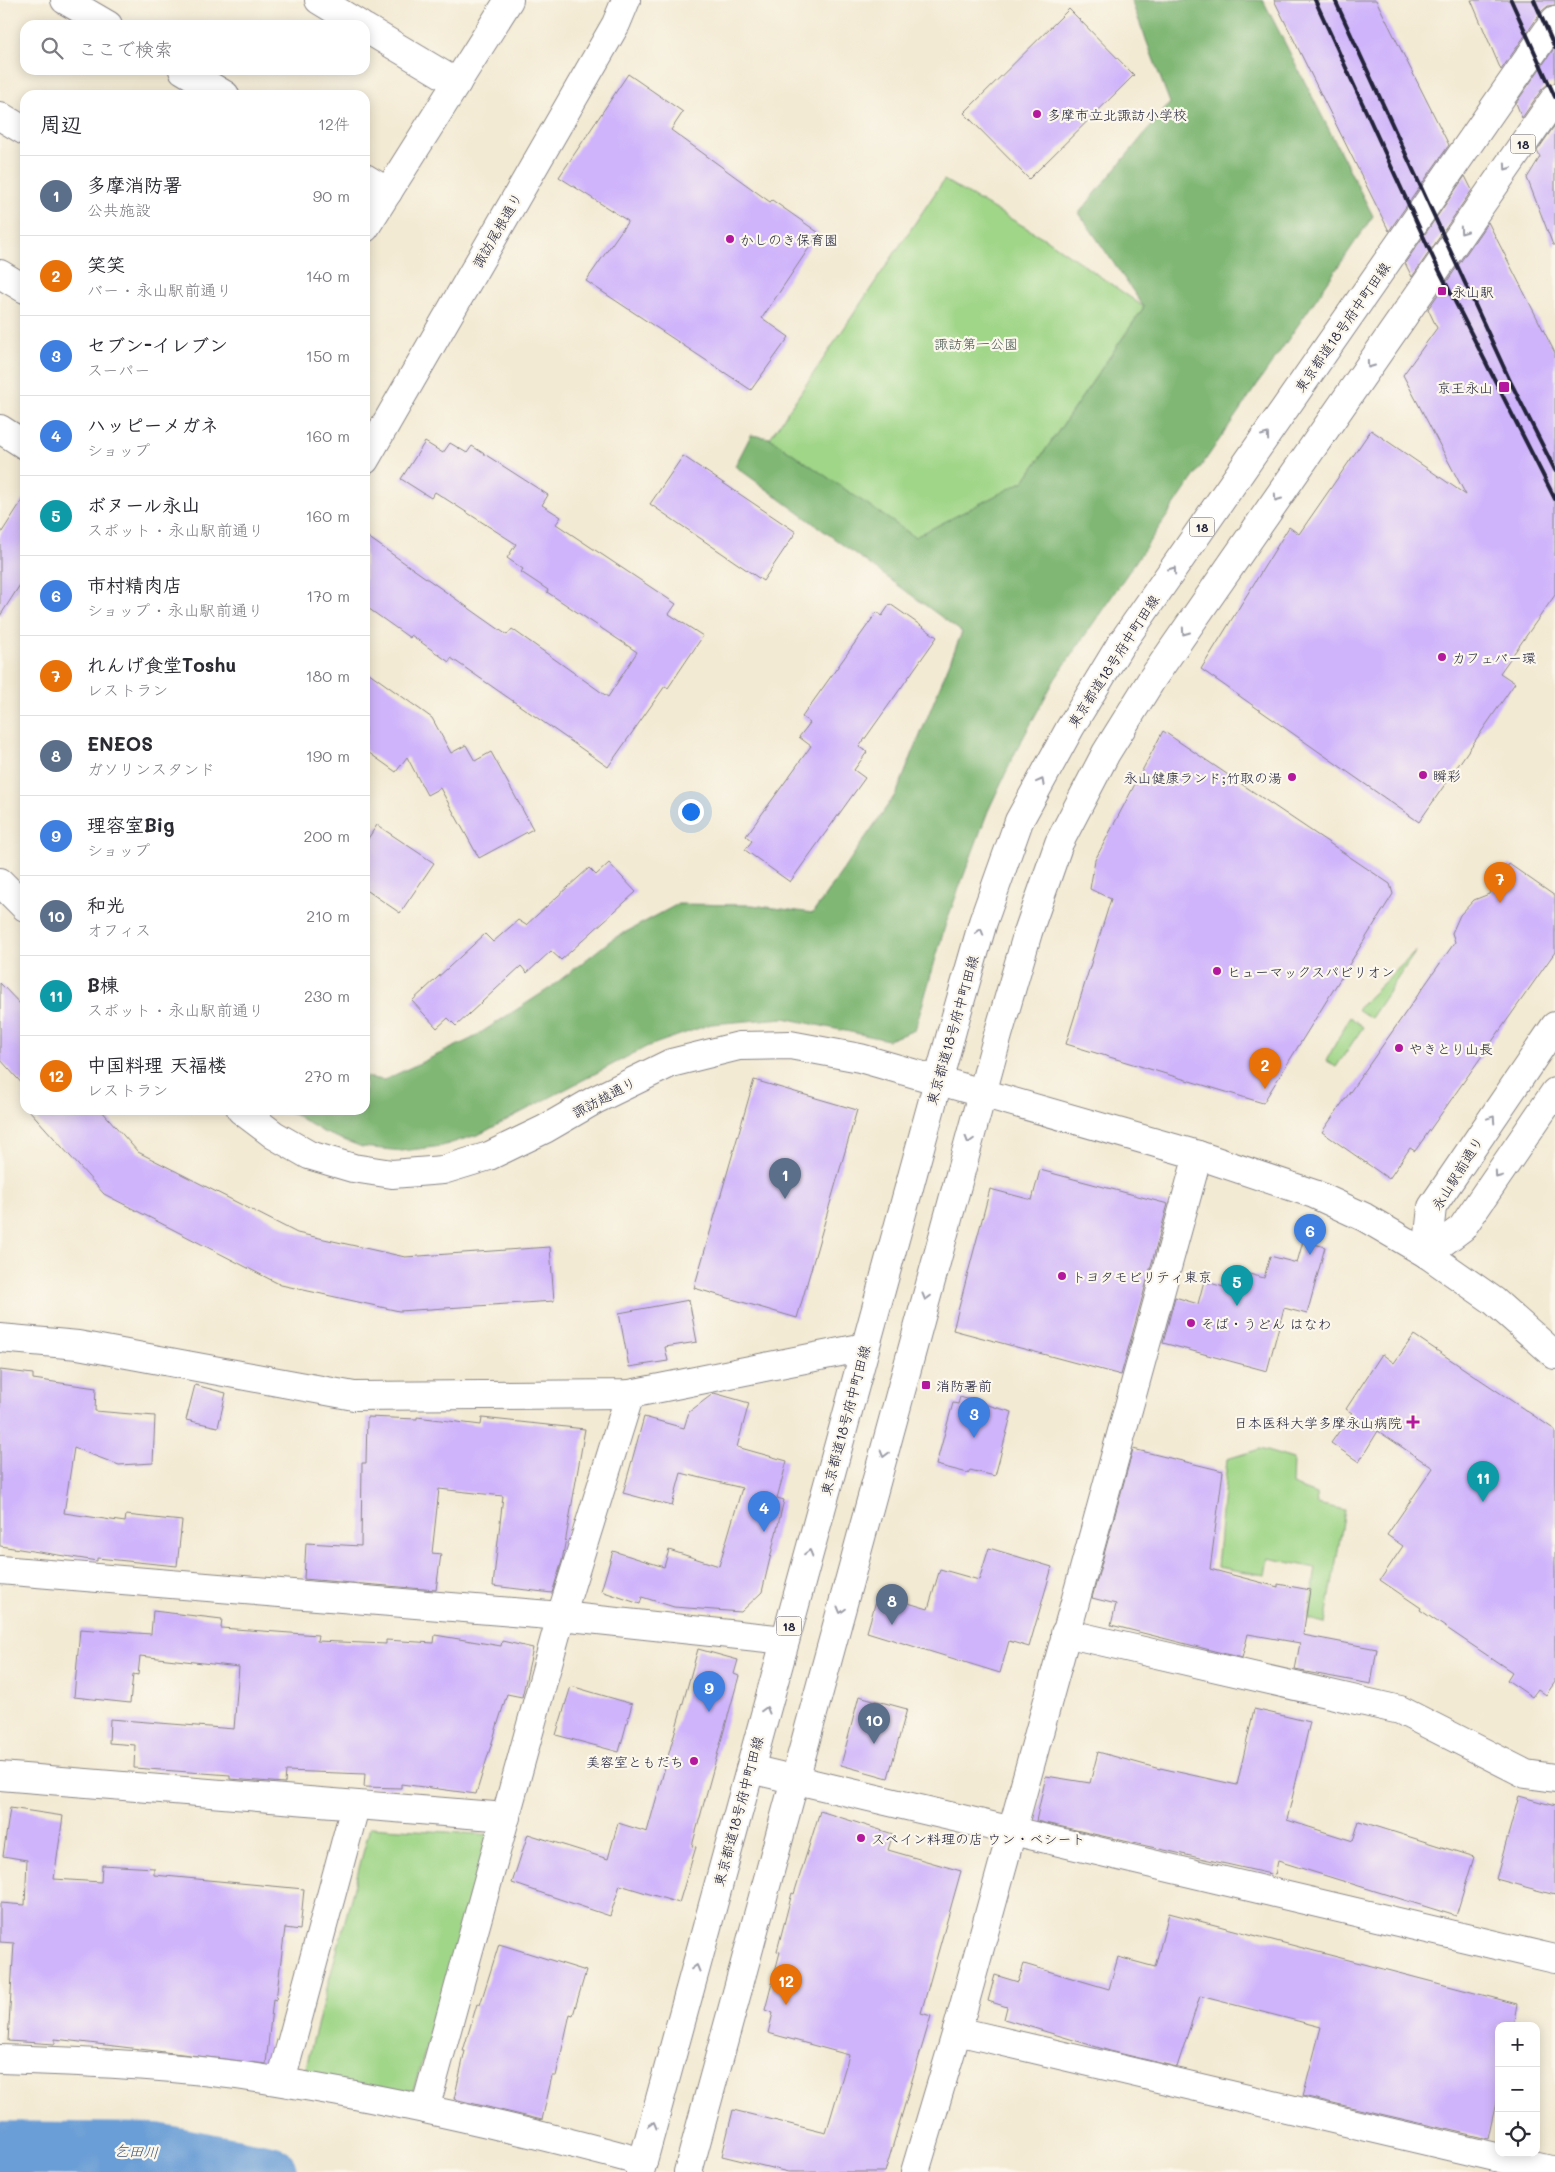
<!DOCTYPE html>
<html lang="ja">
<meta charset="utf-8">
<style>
body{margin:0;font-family:Mali,"Klee One",sans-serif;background:#f2f2f3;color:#2b2b33}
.controls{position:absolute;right:15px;bottom:15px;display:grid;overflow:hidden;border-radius:10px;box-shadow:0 2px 12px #0003}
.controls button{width:45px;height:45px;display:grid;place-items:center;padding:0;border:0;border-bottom:1px solid #e1e1e2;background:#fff;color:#2b2b33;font:25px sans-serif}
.you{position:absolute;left:690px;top:811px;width:18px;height:18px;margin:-12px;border:4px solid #fff;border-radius:50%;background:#1a73e8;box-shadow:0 0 0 8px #1a73e833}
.badge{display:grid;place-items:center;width:32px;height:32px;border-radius:50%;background:#b5179e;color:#fff;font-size:16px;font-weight:700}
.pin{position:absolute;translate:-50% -41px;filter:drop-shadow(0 1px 2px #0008)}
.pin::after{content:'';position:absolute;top:26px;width:18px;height:15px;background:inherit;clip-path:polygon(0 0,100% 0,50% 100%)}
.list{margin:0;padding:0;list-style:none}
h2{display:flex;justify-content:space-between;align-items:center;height:65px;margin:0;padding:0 20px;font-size:21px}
h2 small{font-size:16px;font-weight:400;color:#7c7c81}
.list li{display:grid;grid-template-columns:32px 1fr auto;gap:15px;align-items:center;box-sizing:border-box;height:80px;padding:0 20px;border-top:1px solid #e1e1e2}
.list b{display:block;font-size:19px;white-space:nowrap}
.list p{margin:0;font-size:16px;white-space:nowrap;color:#7c7c81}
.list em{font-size:16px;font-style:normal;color:#7c7c81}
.icon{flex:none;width:28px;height:28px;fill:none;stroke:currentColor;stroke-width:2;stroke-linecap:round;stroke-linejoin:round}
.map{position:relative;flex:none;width:1555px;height:2172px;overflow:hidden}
.search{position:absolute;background:#fff;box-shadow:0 2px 12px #0003;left:20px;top:20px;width:350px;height:55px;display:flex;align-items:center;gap:12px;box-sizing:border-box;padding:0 18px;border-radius:15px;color:#7c7c81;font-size:19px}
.panel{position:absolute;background:#fff;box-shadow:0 2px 12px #0003;left:20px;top:90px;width:350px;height:1025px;border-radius:15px}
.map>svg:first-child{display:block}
.green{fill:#a0d688;stroke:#617c62}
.forest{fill:#80b774;stroke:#516c58}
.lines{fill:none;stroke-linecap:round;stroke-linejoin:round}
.river{stroke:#6b9ed6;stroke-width:54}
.building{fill:#cfb4fb}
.minor-casing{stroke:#8a8687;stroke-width:30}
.tertiary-casing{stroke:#8a8687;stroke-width:30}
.primary-casing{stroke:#8a8687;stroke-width:30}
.minor{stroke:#fff;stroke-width:28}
.tertiary{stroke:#fff;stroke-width:28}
.primary{stroke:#fff;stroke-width:28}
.rail{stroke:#22223b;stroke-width:4}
.oneway{stroke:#9c9ca7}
.poi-dot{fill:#b5179e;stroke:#fbf7ec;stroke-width:2}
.labels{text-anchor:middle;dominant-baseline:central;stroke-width:4.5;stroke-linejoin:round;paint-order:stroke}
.shield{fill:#fbf7ec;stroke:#636270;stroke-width:1}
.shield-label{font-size:12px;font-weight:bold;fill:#22223b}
.poi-label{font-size:14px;fill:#22223b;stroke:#fbf7ec;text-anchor:start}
.street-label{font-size:14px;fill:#22223b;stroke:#fbf7ec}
.park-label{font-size:14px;fill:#485852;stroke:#fbf7ec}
.water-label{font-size:15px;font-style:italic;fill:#3f5479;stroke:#fbf7ec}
</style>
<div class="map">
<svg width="1555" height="2172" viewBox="0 0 1555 2172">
<rect width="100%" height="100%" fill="#fbf7ec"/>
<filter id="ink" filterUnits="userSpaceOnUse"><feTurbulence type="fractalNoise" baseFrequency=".02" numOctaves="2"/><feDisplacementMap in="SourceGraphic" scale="10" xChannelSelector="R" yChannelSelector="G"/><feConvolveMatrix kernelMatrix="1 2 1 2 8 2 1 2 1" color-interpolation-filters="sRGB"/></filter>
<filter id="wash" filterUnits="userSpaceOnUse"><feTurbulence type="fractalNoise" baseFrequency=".0096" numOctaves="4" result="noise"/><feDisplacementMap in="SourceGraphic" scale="20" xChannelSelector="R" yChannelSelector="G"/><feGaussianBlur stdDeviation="1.12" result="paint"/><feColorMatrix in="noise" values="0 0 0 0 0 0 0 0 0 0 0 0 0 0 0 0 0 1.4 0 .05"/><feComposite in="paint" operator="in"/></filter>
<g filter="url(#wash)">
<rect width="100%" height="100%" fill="#f3ead3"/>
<!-- green -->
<g class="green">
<path d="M944,180L1049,241L1144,307L1024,481L915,538L770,438Z"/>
<path d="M1416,951L1371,1018L1357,1009Z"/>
<path d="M1350,1017L1363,1027L1336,1067L1326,1061Z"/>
<path d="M1260,1449L1293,1459L1292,1485L1316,1494L1317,1504L1345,1510L1325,1624L1308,1620L1316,1568L1268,1558L1265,1575L1217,1567L1227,1459Z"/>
<path d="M370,1827L492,1835L413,2091L303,2078Z"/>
</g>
<!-- forest -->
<path class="forest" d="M1131,0H1263L1373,216L1055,679L1016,751L988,811L946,923L915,1030L888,1040L784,1018L711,1024L646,1047L480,1134L442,1146L402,1151L362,1147L323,1132L292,1113L288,1110H365V1077L384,1080L471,1039L550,988L611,940L678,904L752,905L813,913L897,792L962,632L735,466L751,435L770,438L915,537L1024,481L1144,307L1079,213L1170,103Z"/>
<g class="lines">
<!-- river -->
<path class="river" d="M0,2148L156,2150L270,2172"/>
</g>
<g id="blocks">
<!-- building -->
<g class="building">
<path d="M1274,0H1376L1449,145L1389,231Z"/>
<path d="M1471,0H1555V5L1548,6L1542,11L1501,70Z"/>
<path d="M1069,9L1134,75L1029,179L964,113Z"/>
<path d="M1555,47V83L1548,84L1542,89L1522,118L1516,103Z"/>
<path d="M628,74L683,112L671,130L770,202L772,200L819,233L762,318L789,337L751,390L586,281L628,221L559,177Z"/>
<path d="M1555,125V245H1553L1527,178L1540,157L1537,151Z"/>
<path d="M1465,176L1472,190L1412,277L1405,263Z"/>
<path d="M1488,222L1555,353V595L1500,673L1515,683L1419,822L1201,669L1289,527L1299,534L1371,430L1466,495L1403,375L1437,328L1428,309Z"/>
<path d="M425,442L443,453L450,443L467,453L472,446L548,495L542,505L561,517L556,524L676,604L669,614L703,636L668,688L665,686L608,767L451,658L449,662L411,635L410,638L365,606V535L507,635L512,629L608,697L637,652L547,592L548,590L521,572L523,569L507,558L516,544L435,492L431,498L401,479Z"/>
<path d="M683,456L796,532L763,581L650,504Z"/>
<path d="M25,496V577L0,616V535Z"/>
<path d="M890,604L937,637L859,747L867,752L854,770L865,778L790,882L745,850L752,841L746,836L811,746L799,737L810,723L802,717L877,612L882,616Z"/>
<path d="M365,670L432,718L451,753L466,745L475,761L491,752L533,829L479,858L440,788L427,795L407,757L396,772L365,750Z"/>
<path d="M1163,731L1390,884L1393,894L1263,1103L1066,1044L1111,899L1090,889L1095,860Z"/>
<path d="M377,825L434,863L400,913L365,889V843Z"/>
<path d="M609,863L636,892L561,960L551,951L527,973L521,966L456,1026L448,1018L437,1028L412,1001L485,934L493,942L518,920L526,925L589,868L596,875Z"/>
<path d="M1509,864L1555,896V952L1415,1151L1410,1148L1389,1179L1322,1132L1455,942L1452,933L1460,915L1474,900L1489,894Z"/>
<path d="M0,983L25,1009V1087L0,1059Z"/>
<path d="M754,1080L857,1110L797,1318L694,1288Z"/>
<path d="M29,1110H101L138,1152L297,1233L405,1257L550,1247L554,1301L399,1311L281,1285L104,1194Z"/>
<path d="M1040,1170L1168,1204L1121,1375L953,1330L990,1189L1032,1200Z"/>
<path d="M1303,1241L1325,1247L1307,1314L1284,1308L1267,1371L1163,1343L1175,1297L1198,1304L1204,1281L1233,1290L1238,1271L1264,1278L1270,1256L1297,1263Z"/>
<path d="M689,1300L697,1342L665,1347L668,1361L629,1367L619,1313Z"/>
<path d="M1414,1335L1555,1430V1682L1546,1695L1538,1689L1532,1697L1507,1680L1512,1672L1420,1610L1421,1608L1380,1580L1403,1546L1387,1535L1433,1468L1378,1431L1359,1462L1331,1443L1352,1413L1346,1409L1382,1354L1394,1363Z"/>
<path d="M0,1370L33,1374V1379L96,1388L95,1411L155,1416L153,1463L119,1465L74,1448L64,1513L125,1522L126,1515L182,1521L177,1566L97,1558V1561L0,1546Z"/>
<path d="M195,1385L226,1393L218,1427L186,1420Z"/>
<path d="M714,1393L749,1403L737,1447L787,1461L777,1498L784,1500L762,1592L741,1612L674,1607L642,1597L640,1604L601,1591L613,1551L664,1567L669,1550L719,1566L742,1488L681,1473L672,1506L623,1493L644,1417L684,1428L689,1412Z"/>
<path d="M960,1397L1012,1412L995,1476L970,1470L968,1473L936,1465L953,1403L958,1404Z"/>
<path d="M367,1417L417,1419V1417L481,1425L482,1418L585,1429L562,1561L552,1593L493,1586L503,1496L439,1489L432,1553L441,1554L436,1590L304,1579L306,1543L361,1546L362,1463H366Z"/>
<path d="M1133,1449L1223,1471L1210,1569L1278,1587V1584L1310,1590L1303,1635L1377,1649L1371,1684L1295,1670L1300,1643L1248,1634L1242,1658L1111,1625L1116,1604L1092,1598Z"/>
<path d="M989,1548L1052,1567L1029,1647L1009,1641L1000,1673L867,1632L878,1594L928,1609L940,1569L979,1580Z"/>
<path d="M153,1611L222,1619L221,1628L318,1635L317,1641L386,1644V1640L434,1643L435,1635L501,1646L502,1641L533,1648L522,1697L507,1694L476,1794L401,1784V1788L364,1787L365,1774L286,1771L285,1783L230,1779V1775L134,1768L135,1745L109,1743L110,1719L234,1729L239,1667L140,1656L138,1675L133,1674L130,1703L74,1697L80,1629L151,1634Z"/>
<path d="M698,1649L738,1660L734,1674L739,1676L692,1846L696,1847L679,1903L620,1885L610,1916L512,1883L528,1834L608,1859L618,1823L647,1832Z"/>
<path d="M571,1686L632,1704L619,1752L556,1735Z"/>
<path d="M859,1696L907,1709L888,1778L841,1765Z"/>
<path d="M1254,1709L1310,1722L1287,1820L1353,1841L1359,1821L1474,1857L1456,1916L1278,1861L1275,1875L1036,1821L1046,1776L1090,1783L1098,1752L1160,1769V1768L1237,1785Z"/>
<path d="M1519,1796L1555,1806V1895L1496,1879Z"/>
<path d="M10,1808L63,1816L54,1879L101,1882L102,1865L154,1868V1875L304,1889L300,1930L285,1928L276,2000L273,1999L266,2064L55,2039V2044L8,2041L14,1943L0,1942V1903L25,1905L27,1860L3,1856Z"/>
<path d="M820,1811L893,1834L888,1850L961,1871L921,2013L931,2016L885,2172H788L722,2156L733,2110L826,2133L849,2055L768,2033L773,2013L765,2010L780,1952L777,1951L792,1893L794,1894Z"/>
<path d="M1169,1913L1517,2004L1513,2026H1499V2088L1488,2139L1303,2096L1321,2027L1200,1996L1177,2067L1110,2051L1004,2019L1007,2007L988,2001L995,1975L1018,1982L1024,1964L1109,1989L1118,1957L1155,1967Z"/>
<path d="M499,1944L586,1971L573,2015L570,2014L556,2076H552L542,2120L454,2099L465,2051H463L477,2004L480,2005Z"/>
</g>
</g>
</g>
<g filter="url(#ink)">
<use href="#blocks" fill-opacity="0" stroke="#8a8687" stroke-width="1"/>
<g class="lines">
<defs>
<g id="minor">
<path d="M65,0L108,25"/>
<path d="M319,0L360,25"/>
<path d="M365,28L457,83"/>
<path d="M183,70L225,95"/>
<path d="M0,116L25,131"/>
<path d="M365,178L388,192"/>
<path d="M365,228L509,0"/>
<path d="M0,274L25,289"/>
<path d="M0,429L25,445"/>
<path d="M365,460L616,24L626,0"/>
<path d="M0,1338L78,1345L354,1396L630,1394L865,1347"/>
<path d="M0,1570L561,1616L785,1640"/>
<path d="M1065,1633L1400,1710L1526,1774L1555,1778"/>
<path d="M750,1769L1555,1959"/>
<path d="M0,1776L506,1817"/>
<path d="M957,2031L1555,2171"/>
<path d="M0,2059C94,2062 189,2066 282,2082C403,2102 524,2130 643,2162"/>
<path d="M281,2081L355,1807"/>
<path d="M425,2109L561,1616L630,1394"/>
<path d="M915,2172L957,2031L1198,1155"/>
</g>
<g id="tertiary">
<path d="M0,882L25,907"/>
<path d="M241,1110L274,1135L309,1155L353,1168L392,1174L443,1170L489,1156L545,1129L595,1100L671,1063L739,1046L790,1045L860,1058L1198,1155L1314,1194L1364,1217L1427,1254L1494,1301L1555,1355"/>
<path d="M1427,1254L1432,1207L1555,1026"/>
<path d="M1427,1254L1462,1228L1555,1092"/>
</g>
<g id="primary">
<path d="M640,2172L954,1023L983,922L1019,821L1070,728L1119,647L1555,20"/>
<path d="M688,2172L998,1035L1028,932L1059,843L1106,753L1152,679L1555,98"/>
</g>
</defs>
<!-- minor casing -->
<use href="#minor" class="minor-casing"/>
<!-- tertiary casing -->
<use href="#tertiary" class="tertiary-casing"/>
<!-- primary casing -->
<use href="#primary" class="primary-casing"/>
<!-- minor -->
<use href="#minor" class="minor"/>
<!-- tertiary -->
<use href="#tertiary" class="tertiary"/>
<!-- primary -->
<use href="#primary" class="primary"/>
<!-- rail -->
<g class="rail">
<path d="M1315,0L1435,262L1555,499"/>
<path d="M1335,0L1511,383L1555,470"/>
<path d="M1511,0L1555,97"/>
<path d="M1534,0L1555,48"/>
</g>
</g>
<!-- one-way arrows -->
<defs><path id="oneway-chevron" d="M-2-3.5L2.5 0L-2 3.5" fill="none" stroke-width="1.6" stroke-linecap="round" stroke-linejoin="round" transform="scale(1.25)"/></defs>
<g class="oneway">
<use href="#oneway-chevron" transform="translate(1507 167) rotate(125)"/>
<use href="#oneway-chevron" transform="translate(1463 231) rotate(125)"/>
<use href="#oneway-chevron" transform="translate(1370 365) rotate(125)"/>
<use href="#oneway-chevron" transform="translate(1266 436) rotate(-55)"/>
<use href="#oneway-chevron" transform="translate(1277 498) rotate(125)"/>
<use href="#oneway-chevron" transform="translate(1173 570) rotate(-55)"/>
<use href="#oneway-chevron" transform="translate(1185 632) rotate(125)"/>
<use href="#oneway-chevron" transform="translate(1041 782) rotate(-62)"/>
<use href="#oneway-chevron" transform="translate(980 932) rotate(-74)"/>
<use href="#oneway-chevron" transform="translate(1492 1119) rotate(-56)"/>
<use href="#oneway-chevron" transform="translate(969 1140) rotate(106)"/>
<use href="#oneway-chevron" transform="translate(1498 1175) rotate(125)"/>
<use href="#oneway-chevron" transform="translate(926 1297) rotate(105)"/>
<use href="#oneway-chevron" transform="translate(884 1454) rotate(105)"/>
<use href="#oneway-chevron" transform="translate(809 1553) rotate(-75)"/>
<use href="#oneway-chevron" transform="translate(841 1610) rotate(105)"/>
<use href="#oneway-chevron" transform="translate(766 1710) rotate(-75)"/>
<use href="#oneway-chevron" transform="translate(696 1968) rotate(-75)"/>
<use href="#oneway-chevron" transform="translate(653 2125) rotate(-75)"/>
</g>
</g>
<!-- markers -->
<g class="poi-dot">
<circle cx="1037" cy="114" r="5"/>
<circle cx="730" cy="239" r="5"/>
<rect x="1437" y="286" width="10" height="10" rx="2.5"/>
<rect x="1498" y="381" width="12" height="12" rx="2.5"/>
<circle cx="1442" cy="657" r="5"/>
<circle cx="1423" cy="775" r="5"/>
<circle cx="1292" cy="777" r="5"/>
<circle cx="1217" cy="971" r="5"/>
<circle cx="1399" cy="1048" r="5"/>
<circle cx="1062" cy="1276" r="5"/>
<circle cx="1191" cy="1323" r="5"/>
<rect x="921" y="1380" width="10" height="10" rx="2.5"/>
<path d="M1410.5 1414.5h5v5h5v5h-5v5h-5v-5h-5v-5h5z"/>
<circle cx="694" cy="1761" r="5"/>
<circle cx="861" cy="1838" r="5"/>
</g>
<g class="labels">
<!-- shield labels -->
<g class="shield">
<rect x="1510.5" y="134.5" width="25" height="19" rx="4"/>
<rect x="1189.5" y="517.5" width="25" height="19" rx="4"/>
<rect x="776.5" y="1616.5" width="25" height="19" rx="4"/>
</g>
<g class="shield-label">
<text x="1523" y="144">18</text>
<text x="1202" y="527">18</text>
<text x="789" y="1626">18</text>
</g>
<!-- poi labels -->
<g class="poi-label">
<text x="1047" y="114">多摩市立北諏訪小学校</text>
<text x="740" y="239">かしのき保育園</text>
<text x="1452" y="291">永山駅</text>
<text x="1493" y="387" text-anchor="end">京王永山</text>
<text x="1452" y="657">カフェバー環</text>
<text x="1433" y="775">瞬彩</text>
<text x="1282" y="777" text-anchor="end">永山健康ランド;竹取の湯</text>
<text x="1227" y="971">ヒューマックスパビリオン</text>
<text x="1409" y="1048">やきとり山長</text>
<text x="1072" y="1276">トヨタモビリティ東京</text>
<text x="1201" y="1323">そば・うどん はなわ</text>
<text x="936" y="1385">消防署前</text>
<text x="1402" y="1422" text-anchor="end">日本医科大学多摩永山病院</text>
<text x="684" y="1761" text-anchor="end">美容室ともだち</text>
<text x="871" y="1838">スペイン料理の店 ウン・ベシート</text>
</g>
<!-- street labels -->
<g class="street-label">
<text transform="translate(497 230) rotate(-60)">諏訪尾根通り</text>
<text transform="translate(1342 327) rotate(-55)">東京都道18号府中町田線</text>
<text transform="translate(1113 661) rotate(-57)">東京都道18号府中町田線</text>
<text transform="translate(952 1030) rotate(-74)">東京都道18号府中町田線</text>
<text transform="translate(604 1097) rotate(-28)">諏訪越通り</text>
<text transform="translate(1457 1173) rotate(-58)">永山駅前通り</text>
<text transform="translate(845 1420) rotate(-75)">東京都道18号府中町田線</text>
<text transform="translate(738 1811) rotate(-75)">東京都道18号府中町田線</text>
</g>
<!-- park labels -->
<g class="park-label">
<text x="976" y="343">諏訪第一公園</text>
</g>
<!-- water labels -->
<g class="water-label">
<text transform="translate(136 2151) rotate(3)">乞田川</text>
</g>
</g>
</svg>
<div class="controls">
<button>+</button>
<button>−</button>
<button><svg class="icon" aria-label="locate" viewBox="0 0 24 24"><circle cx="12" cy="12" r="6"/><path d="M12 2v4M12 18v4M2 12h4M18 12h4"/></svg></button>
</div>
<div class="you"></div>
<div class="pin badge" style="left:785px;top:1199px;background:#5c6f8a">1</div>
<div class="pin badge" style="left:1265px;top:1089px;background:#e8710a">2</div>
<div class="pin badge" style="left:974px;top:1438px;background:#3f7fe0">3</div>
<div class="pin badge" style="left:764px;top:1532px;background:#3f7fe0">4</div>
<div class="pin badge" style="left:1237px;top:1306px;background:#0f9aa8">5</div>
<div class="pin badge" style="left:1310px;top:1255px;background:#3f7fe0">6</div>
<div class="pin badge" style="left:1500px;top:903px;background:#e8710a">7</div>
<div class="pin badge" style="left:892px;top:1625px;background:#5c6f8a">8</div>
<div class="pin badge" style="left:709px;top:1712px;background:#3f7fe0">9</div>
<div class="pin badge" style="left:874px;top:1744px;background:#5c6f8a">10</div>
<div class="pin badge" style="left:1483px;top:1502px;background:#0f9aa8">11</div>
<div class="pin badge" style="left:786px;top:2005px;background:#e8710a">12</div>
<div class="search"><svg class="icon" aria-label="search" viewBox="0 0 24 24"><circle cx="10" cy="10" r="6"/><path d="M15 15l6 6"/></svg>ここで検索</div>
<section class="panel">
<h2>周辺<small>12件</small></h2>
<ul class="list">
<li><span class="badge" style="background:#5c6f8a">1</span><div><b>多摩消防署</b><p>公共施設</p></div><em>90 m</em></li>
<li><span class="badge" style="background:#e8710a">2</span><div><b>笑笑</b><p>バー · 永山駅前通り</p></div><em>140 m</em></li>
<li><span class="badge" style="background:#3f7fe0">3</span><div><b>セブン-イレブン</b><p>スーパー</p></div><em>150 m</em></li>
<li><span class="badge" style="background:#3f7fe0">4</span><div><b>ハッピーメガネ</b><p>ショップ</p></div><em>160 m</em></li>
<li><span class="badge" style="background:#0f9aa8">5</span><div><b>ボヌール永山</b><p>スポット · 永山駅前通り</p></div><em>160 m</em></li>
<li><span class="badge" style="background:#3f7fe0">6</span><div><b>市村精肉店</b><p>ショップ · 永山駅前通り</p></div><em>170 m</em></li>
<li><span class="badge" style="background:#e8710a">7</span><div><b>れんげ食堂Toshu</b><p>レストラン</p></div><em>180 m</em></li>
<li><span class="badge" style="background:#5c6f8a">8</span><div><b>ENEOS</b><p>ガソリンスタンド</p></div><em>190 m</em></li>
<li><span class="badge" style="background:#3f7fe0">9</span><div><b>理容室Big</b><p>ショップ</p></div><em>200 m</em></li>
<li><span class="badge" style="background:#5c6f8a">10</span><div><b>和光</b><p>オフィス</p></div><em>210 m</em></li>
<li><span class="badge" style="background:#0f9aa8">11</span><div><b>B棟</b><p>スポット · 永山駅前通り</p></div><em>230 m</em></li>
<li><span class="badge" style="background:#e8710a">12</span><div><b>中国料理 天福楼</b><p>レストラン</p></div><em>270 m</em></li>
</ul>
</section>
</div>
